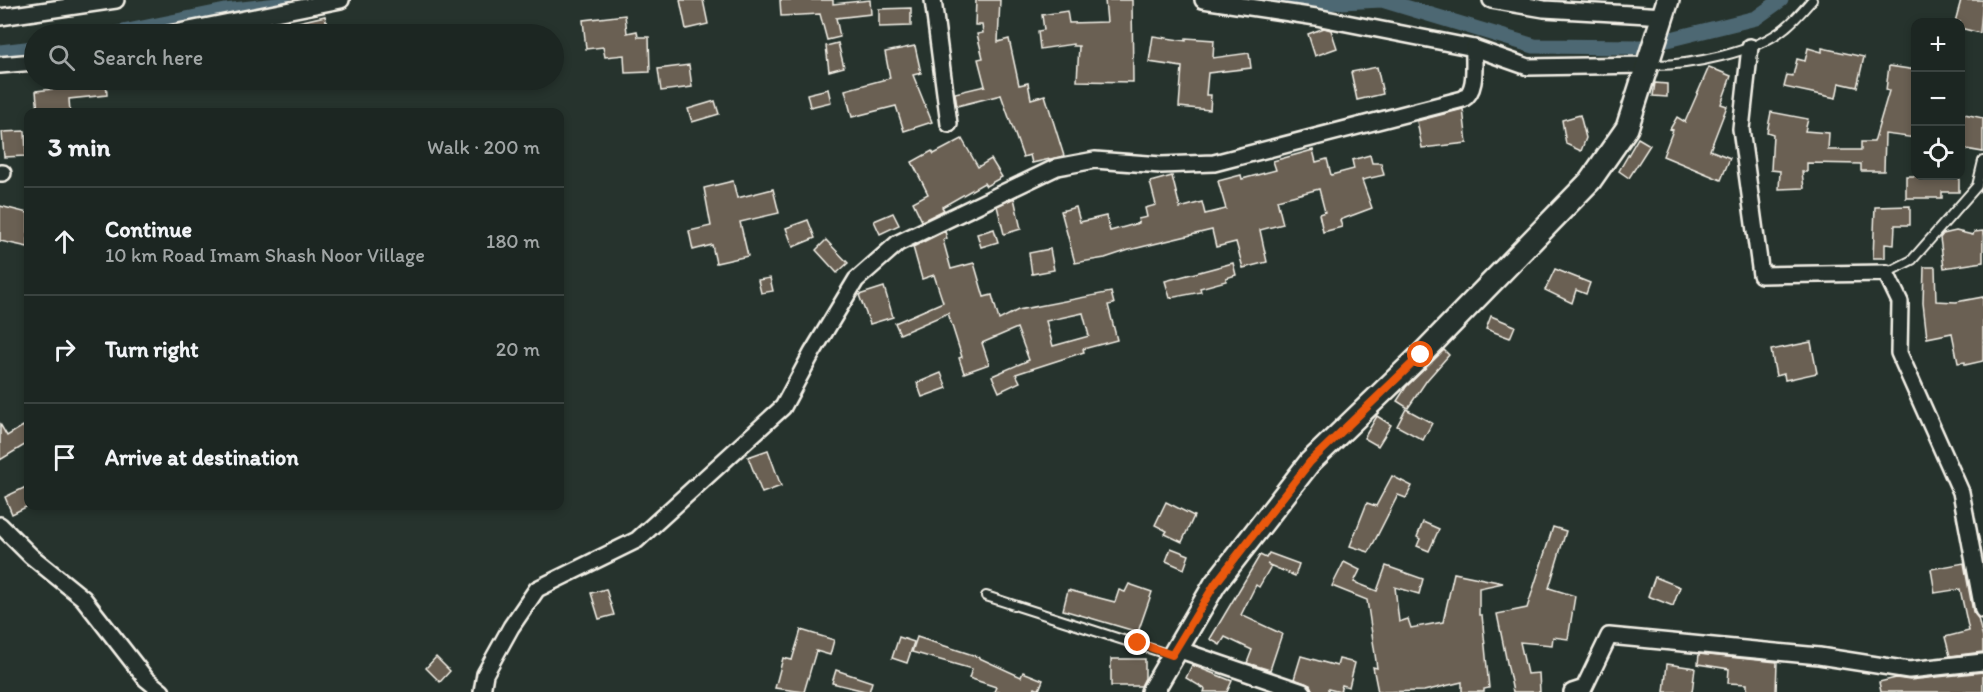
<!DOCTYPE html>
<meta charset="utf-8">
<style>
body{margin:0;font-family:Itim,sans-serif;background:#252e2a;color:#f1f3f6}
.controls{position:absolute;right:18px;top:18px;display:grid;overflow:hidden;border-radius:12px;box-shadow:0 3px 9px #0003}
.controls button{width:54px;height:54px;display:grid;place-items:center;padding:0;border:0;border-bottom:2px solid #3a4340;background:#1c2622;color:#f1f3f6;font:30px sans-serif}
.stop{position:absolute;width:18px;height:18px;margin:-14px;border:4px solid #ea580c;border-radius:50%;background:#fff}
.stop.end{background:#ea580c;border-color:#fff;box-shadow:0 2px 6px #0008}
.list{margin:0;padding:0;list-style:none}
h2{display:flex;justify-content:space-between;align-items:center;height:78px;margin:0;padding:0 24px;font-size:26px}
h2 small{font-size:20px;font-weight:400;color:#a0a5a5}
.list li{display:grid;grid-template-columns:39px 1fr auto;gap:18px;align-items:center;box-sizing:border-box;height:108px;padding:0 24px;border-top:2px solid #3a4340}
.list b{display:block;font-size:22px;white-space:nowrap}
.list p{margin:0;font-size:20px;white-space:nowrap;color:#a0a5a5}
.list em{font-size:20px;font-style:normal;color:#a0a5a5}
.icon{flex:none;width:33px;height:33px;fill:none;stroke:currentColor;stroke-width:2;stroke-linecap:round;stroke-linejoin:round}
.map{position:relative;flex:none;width:1983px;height:692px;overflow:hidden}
.search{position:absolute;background:#1c2622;box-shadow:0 3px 9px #0003;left:24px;top:24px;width:540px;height:66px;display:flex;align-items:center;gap:15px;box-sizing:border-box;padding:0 21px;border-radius:33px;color:#a0a5a5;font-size:22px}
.panel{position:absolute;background:#1c2622;box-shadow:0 3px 9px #0003;left:24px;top:108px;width:540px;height:402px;border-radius:12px}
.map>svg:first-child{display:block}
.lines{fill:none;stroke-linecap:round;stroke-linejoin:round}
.canal{stroke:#4e6873;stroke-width:15}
.building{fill:#6a6053;stroke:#f4f1e8;stroke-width:1.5;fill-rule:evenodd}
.lane-casing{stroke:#f4f1e8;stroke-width:12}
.street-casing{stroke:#f4f1e8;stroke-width:20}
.secondary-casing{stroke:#f4f1e8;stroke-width:26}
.lane{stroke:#26332d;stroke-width:8}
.street{stroke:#26332d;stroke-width:15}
.secondary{stroke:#26332d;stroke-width:21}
.route{stroke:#ea580c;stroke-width:8}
</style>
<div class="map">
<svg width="1983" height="692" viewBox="0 0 1983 692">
<rect width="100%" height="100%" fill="#26332d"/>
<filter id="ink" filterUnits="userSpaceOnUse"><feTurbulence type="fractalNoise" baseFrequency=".0167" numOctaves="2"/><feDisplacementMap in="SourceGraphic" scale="12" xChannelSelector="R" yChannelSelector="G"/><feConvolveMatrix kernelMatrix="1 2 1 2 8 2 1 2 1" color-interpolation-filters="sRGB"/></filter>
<g filter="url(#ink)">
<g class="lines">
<!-- canal -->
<g class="canal">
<path d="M1273,0L1300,4L1382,0L1534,46L1641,47"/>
<path d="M113,34L225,11L285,4"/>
<path d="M1667,40L1756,18L1781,0"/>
<path d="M0,52L34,48"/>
</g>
</g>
<!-- building -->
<g class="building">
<path d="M680,0H703L708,24L686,29Z"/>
<path d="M780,0H833V4L870,0L871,14L836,18L840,37L827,40L820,14L781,16Z"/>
<path d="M976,0H1000L998,42L1009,39L1019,85L1028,83L1031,99L1045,95L1064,156L1032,163L1030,155L1023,157L1001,95L957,106L955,93L985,86L978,59L983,58L977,34L983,33L982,25H975Z"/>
<path d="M1105,0H1132L1133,82L1077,81L1079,46H1073V44L1040,49L1038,31L1044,30L1042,15L1067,11L1069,23L1107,22Z"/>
<path d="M1961,0H1983L1980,33L1960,28V22H1955Z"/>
<path d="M911,8V26L879,27V9Z"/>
<path d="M625,15L627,33L637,31L638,37H649L650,72L625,73L624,55L605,57L603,47L586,49L583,20Z"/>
<path d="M325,16L329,34H266L269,24L280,22L281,26Z"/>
<path d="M1324,28L1331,30L1337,48L1315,56L1308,34Z"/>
<path d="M1153,36L1186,41V38L1214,40L1213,58L1249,53L1251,68L1208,73L1206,95H1211L1210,110L1179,107L1182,67L1149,62Z"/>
<path d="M838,43L844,67L829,71L826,46Z"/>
<path d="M915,46L921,73L913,75L932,122L904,131L896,106L852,117L845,90L890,78L885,52Z"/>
<path d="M1808,48L1822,52V48L1864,57L1857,87L1839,83L1836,98L1784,87L1787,75L1793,76L1797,59L1805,61Z"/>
<path d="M689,65L692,87L661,91L658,69Z"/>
<path d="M1889,66L1916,70V138L1885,134L1884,171H1861V164L1807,163V172H1802L1804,188L1779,189L1780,171L1771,170L1773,134L1767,132L1771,112L1808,119L1805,131L1829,133L1828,150H1861V142H1874L1889,91L1886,90Z"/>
<path d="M1377,67L1383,94L1357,100L1351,72Z"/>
<path d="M1709,67L1731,76L1721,104L1727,106L1710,150L1730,158L1721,180L1663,156L1673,130L1670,129L1677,117L1685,122Z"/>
<path d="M79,80H106L107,95L69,99L70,112H38L36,91L79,86Z"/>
<path d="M1655,83L1667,84V97L1653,96Z"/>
<path d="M828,89L831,102L810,107L807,94Z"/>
<path d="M715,101L719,114L692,122L688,109Z"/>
<path d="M1463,109L1467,143L1422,148L1417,121Z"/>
<path d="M1960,113L1983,118V152L1960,148Z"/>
<path d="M1580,115L1586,138L1581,151L1566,144L1562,120Z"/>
<path d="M25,131L26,156L4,157L2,132Z"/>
<path d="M1638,138L1650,145L1629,178L1619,171Z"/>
<path d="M962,139L978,167L991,159L1002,177L986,186L984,183L942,207L944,210L922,221L913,202L928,194L912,162L932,151L934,154Z"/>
<path d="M1313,150L1316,162L1327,159L1331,175L1354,169L1352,160L1370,155L1372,163H1381L1384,175L1362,180L1372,208L1340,220L1342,227L1323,232L1319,214L1325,212L1319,189L1277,200L1283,224L1260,230L1267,262L1243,268L1236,242L1216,247L1212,230L1129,250L1105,258L1075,263L1061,211L1076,207L1080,222L1106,216L1110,231L1139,223L1138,219L1147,217L1145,208L1156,205L1150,182L1172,176L1180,208L1202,202L1205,214L1226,209L1218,181L1241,175L1242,179L1276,170L1273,161Z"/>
<path d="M1906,176H1959V192H1942V198H1906Z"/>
<path d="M733,181L737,198L773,189L779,213L740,222L748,256L716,263L712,245L693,250L689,231L711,226L704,188Z"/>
<path d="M1014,198L1021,229L1004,234L997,206Z"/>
<path d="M0,206L28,213V247L0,241Z"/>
<path d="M1910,206V225H1895L1894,245L1885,244V258H1873L1875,207Z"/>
<path d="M893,213L899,225L880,234L874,221Z"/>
<path d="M808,220L815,238L793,247L786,228Z"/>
<path d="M994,229L998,242L981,247L977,234Z"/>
<path d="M945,231L947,239L943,240L951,269L974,263L984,297L992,295L999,320L1018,310L1111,292L1114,304L1108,305L1117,340L1083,349L1084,352L1016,374L1020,382L999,392L992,376L1029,360L1017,328L982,343L989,364L964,373L959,358L962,357L948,313L900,334L895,323L943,302L934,275L922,279L913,247ZM1083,313L1089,336L1053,346L1046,321Z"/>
<path d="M1956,231L1973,235L1974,232L1983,231V262L1944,268L1940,238L1943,234Z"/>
<path d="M826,240L848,263L837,273L816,250Z"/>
<path d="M1050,249L1054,270L1032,274L1029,253Z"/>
<path d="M1233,263L1236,275L1226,278V281L1200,288L1201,292L1170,298L1165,281Z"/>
<path d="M1924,267H1935L1936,301L1956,302L1983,297V361L1965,365V362L1958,363L1952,333L1927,338L1923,303Z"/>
<path d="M1555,269L1590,283L1586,294L1576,290L1572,303L1545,290Z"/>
<path d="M770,278L773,291L761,293L758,280Z"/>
<path d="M884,287L893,317L870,324L859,295Z"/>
<path d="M1491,316L1515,326L1510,338L1486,329Z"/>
<path d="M1811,342L1817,373L1785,380L1784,374L1776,376L1771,350Z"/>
<path d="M1444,350L1449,355L1427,380L1408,408L1397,401L1406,387Z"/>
<path d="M941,373L947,388L922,397L917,383Z"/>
<path d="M1406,409L1432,423L1423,440L1397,426Z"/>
<path d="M1377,416L1391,425L1378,446L1364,438Z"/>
<path d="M0,424L7,436L23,426L28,435V443L0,460Z"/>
<path d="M768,450L781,486L762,493L748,457Z"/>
<path d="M1392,476L1412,486L1406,498L1398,495L1369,552L1350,546L1367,503L1376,506Z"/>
<path d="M28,486V506L12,514L5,497Z"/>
<path d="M1166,502L1194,516L1182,542L1165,534L1167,531L1155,525Z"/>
<path d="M1423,522L1439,529L1429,551L1417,546L1420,539L1417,537Z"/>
<path d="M1553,527L1566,531L1549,588L1575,596L1568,639L1553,637L1552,645L1520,642L1527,674L1539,673L1540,692H1513L1497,614L1527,608Z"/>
<path d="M1171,548L1189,555L1184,569L1166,561Z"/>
<path d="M1269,553L1299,564L1295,576L1267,564L1271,566L1259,587L1256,585L1241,615L1282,634L1270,670L1247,663L1252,650L1225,637L1220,645L1210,639L1260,555L1266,558Z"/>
<path d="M1344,562L1360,570L1354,582L1377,591L1386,566L1423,579L1419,594L1395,587L1399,622L1408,619L1411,628L1443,622L1454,573L1503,583L1479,588V615H1482L1489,688L1484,689V692H1462V682L1424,691L1378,692L1373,667L1377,668L1367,600L1332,586Z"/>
<path d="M1964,563L1973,612L1978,618L1983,638V652L1950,656L1945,637L1969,631L1960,589L1935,593L1931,569Z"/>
<path d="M1655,577L1680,587L1673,606L1648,596Z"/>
<path d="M1129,584L1152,592L1138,632L1063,610L1068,590L1115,602L1119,590L1125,592Z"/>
<path d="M606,589L614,615L599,619L591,593Z"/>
<path d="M801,630L834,640L830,655L816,651L804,692L775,688L783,658L792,660Z"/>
<path d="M899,637L914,642L907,663L892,658Z"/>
<path d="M917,637L973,655L1021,677L1023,672L1043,680L1039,690L1035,688L1033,692H994L996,687L969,678L972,669L912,652Z"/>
<path d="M1699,654L1777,662L1776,692H1747V684L1728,683L1729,669L1698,664Z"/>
<path d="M1301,656L1337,666L1339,659L1355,663L1349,687L1342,685L1340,692L1328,689V692H1313L1310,685L1294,679Z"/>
<path d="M436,657L450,671L440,682L426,668Z"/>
<path d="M1111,659H1145V678L1141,686H1111Z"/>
<path d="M1667,664L1695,668L1692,692H1664Z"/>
<path d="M1192,665L1232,681L1227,692H1204L1205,689L1186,678Z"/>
<path d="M836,670L872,682L869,692L832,683Z"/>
<path d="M1983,672V692H1881L1879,682L1896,678L1910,680Z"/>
</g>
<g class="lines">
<defs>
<g id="lane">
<path d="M1649,65C1688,66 1756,53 1786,27C1796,19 1804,9 1812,0"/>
<path d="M1886,273L1912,260L1977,186L1983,161"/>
<path d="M986,596L1170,655"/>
</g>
<g id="street">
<path d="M933,0L949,124"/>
<path d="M1203,0L1316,17L1474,48L1528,67L1647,65"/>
<path d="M1491,0L1544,9L1665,16"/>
<path d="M0,17L116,0"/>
<path d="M169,34L341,0"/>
<path d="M1750,47L1741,129L1761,275L1886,273L1900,302L1899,353L1961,492L1983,610"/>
<path d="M0,65L34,62"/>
<path d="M0,173H3"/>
<path d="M0,525L31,556L83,598L146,679L162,692"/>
<path d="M1177,649L1303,692"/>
<path d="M482,692L485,674L511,627L537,589L637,540L783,407L812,353L856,280L898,243L1057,167L1095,160L1161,165L1214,163L1463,99C1478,90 1473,64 1474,48"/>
<path d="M1572,692L1584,688L1609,636L1819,656L1909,670L1983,662"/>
</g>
<path id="secondary" d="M1152,692L1215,584L1310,462L1421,355L1590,181L1627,128L1668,0"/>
</defs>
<!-- lane casing -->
<use href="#lane" class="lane-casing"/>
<!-- street casing -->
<use href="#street" class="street-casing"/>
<!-- secondary casing -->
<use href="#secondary" class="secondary-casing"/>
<!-- lane -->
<use href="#lane" class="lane"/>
<!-- street -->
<use href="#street" class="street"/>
<!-- secondary -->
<use href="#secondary" class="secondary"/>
</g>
</g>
<g class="lines" filter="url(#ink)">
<!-- route -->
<path class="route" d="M1138,643L1172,655L1215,584L1310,462L1421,355"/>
</g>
</svg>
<div class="controls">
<button>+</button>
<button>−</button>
<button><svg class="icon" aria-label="locate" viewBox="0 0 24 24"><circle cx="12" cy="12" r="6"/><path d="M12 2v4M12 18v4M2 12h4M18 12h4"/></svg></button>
</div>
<div class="stop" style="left:1421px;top:355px"></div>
<div class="stop end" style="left:1138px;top:643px"></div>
<div class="search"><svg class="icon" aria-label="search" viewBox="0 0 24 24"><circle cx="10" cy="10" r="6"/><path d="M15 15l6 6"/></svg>Search here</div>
<section class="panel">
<h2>3 min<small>Walk · 200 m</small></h2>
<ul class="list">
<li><svg class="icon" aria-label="ahead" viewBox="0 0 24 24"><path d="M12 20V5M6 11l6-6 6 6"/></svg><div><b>Continue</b><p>10 km Road Imam Shash Noor Village</p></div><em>180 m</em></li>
<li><svg class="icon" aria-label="right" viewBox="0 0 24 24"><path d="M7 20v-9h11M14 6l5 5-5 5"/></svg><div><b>Turn right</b></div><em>20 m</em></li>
<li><svg class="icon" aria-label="arrive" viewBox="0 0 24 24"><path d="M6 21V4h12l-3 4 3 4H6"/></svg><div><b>Arrive at destination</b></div></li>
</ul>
</section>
</div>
